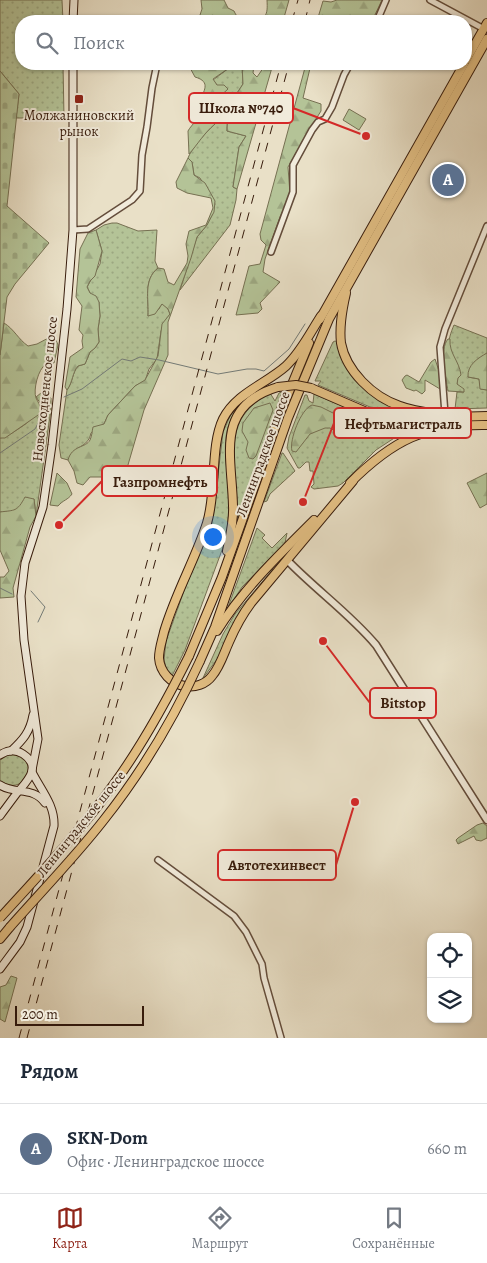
<!DOCTYPE html>
<html lang="ru">
<meta charset="utf-8">
<style>
body{margin:0;font-family:Alegreya,serif;background:#f2f2f3;color:#1f2937}
.controls{position:absolute;right:15px;bottom:15px;display:grid;overflow:hidden;border-radius:10px;box-shadow:0 1px 4px #0004}
.controls button{width:45px;height:45px;display:grid;place-items:center;padding:0;border:0;border-bottom:1px solid #e0e1e3;background:#fff;color:#1f2937;font:25px sans-serif}
.scale{position:absolute;left:15px;bottom:12px;width:129px;box-sizing:border-box;padding-left:5px;border:2px solid #381c0c;border-top:0;font-size:14px;line-height:18px;white-space:nowrap;color:#381c0c;-webkit-text-stroke:4px #f1ebdb;paint-order:stroke}
.you{position:absolute;left:212px;top:536px;width:18px;height:18px;margin:-12px;border:4px solid #fff;border-radius:50%;background:#1a73e8;box-shadow:0 0 0 8px #1a73e833}
.badge{display:grid;place-items:center;width:32px;height:32px;border-radius:50%;background:#8f2418;color:#fff;font-size:16px;font-weight:700}
.pin{position:absolute;translate:-50% -50%;border:2px solid #fff;box-shadow:0 1px 5px #0006}
.list{margin:0;padding:0;list-style:none}
h2{display:flex;justify-content:space-between;align-items:center;height:65px;margin:0;padding:0 20px;font-size:21px}
h2 small{font-size:16px;font-weight:400;color:#747a83}
.list li{display:grid;grid-template-columns:32px 1fr auto;gap:15px;align-items:center;box-sizing:border-box;height:90px;padding:0 20px;border-top:1px solid #e0e1e3}
.list b{display:block;font-size:19px;white-space:nowrap}
.list p{margin:0;font-size:16px;white-space:nowrap;color:#747a83}
.list em{font-size:16px;font-style:normal;color:#747a83}
.icon{flex:none;width:28px;height:28px;fill:none;stroke:currentColor;stroke-width:2;stroke-linecap:round;stroke-linejoin:round}
.map{position:relative;flex:none;width:487px;height:1038px;overflow:hidden}
.search{position:absolute;background:#fff;box-shadow:0 1px 4px #0004;left:15px;right:15px;top:15px;height:55px;display:flex;align-items:center;gap:12px;box-sizing:border-box;padding:0 18px;border-radius:20px;color:#747a83;font-size:19px}
.sheet{height:155px;background:#fff}
nav{display:flex;justify-content:space-around;align-items:center;box-sizing:border-box;height:70px;border-top:1px solid #e0e1e3;background:#fff;font-size:14px;color:#747a83}
nav a{display:grid;justify-items:center;gap:2px}
nav .on{color:#8f2418}
.map>svg:first-child{display:block}
.green{fill:url(#green-dots);stroke:#767052}
.forest{fill:url(#forest-firs);stroke:#767052}
.cemetery{fill:url(#cemetery-stones);stroke:#767052}
.pitch{fill:#b4c397;stroke:#767052}
.lines{fill:none;stroke-linecap:round;stroke-linejoin:round}
.stream{stroke:#747b77;stroke-width:1}
.minor-casing{stroke:#644d3b;stroke-width:8}
.tertiary-casing{stroke:#644d3b;stroke-width:9}
.secondary-casing{stroke:#381c0c;stroke-width:9}
.trunk-casing{stroke:#381c0c;stroke-width:10}
.minor{stroke:#f1ebdb;stroke-width:5}
.tertiary{stroke:#f1ebdb;stroke-width:6}
.secondary{stroke:#f1ebdb;stroke-width:7}
.trunk{stroke:#e4c084;stroke-width:8}
.rail{stroke:#381c0c;stroke-width:1;stroke-dasharray:9 9;stroke-linecap:butt}
.trunk-bridge-casing{stroke:#381c0c;stroke-width:10;stroke-linecap:butt}
.trunk-bridge{stroke:#e4c084;stroke-width:8}
.poi-dot{fill:#8f2418;stroke:#f1ebdb;stroke-width:2}
.labels{text-anchor:middle;dominant-baseline:central;stroke-width:4;stroke-linejoin:round;paint-order:stroke}
.poi-label{font-size:14px;fill:#381c0c;stroke:#f1ebdb}
.street-label{font-size:14px;fill:#381c0c;stroke:#f1ebdb}
.leader{fill:none;stroke:#d62828;stroke-width:2}
.callout-dot{fill:#d62828;stroke:#f1ebdb;stroke-width:2}
.callout{fill:#f1ebdb;stroke:#d62828;stroke-width:2}
.callout-label{font-size:15px;text-anchor:middle;font-weight:bold;fill:#381c0c}
</style>
<div class="map">
<svg width="487" height="1038" viewBox="0 0 487 1038">
<defs>
<pattern id="green-dots" width="8" height="8" patternUnits="userSpaceOnUse" patternTransform="scale(1.25)"><rect width="8" height="8" fill="#b4c397"/><path d="M2 2h.1M6 6h.1" fill="none" stroke="#9ca781" stroke-width="1.8" stroke-linecap="round"/></pattern>
<pattern id="forest-firs" width="22" height="20" patternUnits="userSpaceOnUse" patternTransform="scale(1.25)"><rect width="22" height="20" fill="#b4c397"/><path d="M5 1l3.5 6h-7zM16 11l3.5 6h-7z" fill="#9ca781"/></pattern>
<pattern id="cemetery-stones" width="16" height="16" patternUnits="userSpaceOnUse" patternTransform="scale(1.25)"><rect width="16" height="16" fill="#b4c397"/><path d="M2 7V4a2 2 0 0 1 4 0v3zM10 15v-3a2 2 0 0 1 4 0v3z" fill="#9ca781"/></pattern>
</defs>
<rect width="100%" height="100%" fill="#e9e0c7"/>
<filter id="stains"><feTurbulence type="fractalNoise" baseFrequency=".004" numOctaves="4"/><feColorMatrix values="0 0 0 0 .2 0 0 0 0 .09 0 0 0 0 .02 0 0 0 .5 -.17"/></filter>
<radialGradient id="worn" r=".72"><stop offset=".6" stop-color="#630" stop-opacity="0"/><stop offset="1" stop-color="#630" stop-opacity=".3"/></radialGradient>
<!-- green -->
<g class="green">
<path d="M0,0H62L63,21H21V64H63L64,118H16L19,94L0,71Z"/>
<path d="M231,64H242L243,84L228,107L227,131L246,136L239,147L233,187L237,189L236,200L230,225L180,290L197,237L207,225L215,204L200,178L194,175L192,162L188,158C191,149 207,131 215,124L214,110L218,98L224,94L213,80L229,68Z"/>
<path d="M112,223H117L138,231L157,230L155,261L158,268C143,280 149,299 148,316L159,309L162,303L168,309L170,314L161,331L157,359L149,369L145,381L135,386L108,415L104,424L91,433C89,448 72,446 68,460L61,458L59,445L67,390C73,382 72,373 78,366L85,364L90,352L95,348L99,342L98,329L100,316L99,302L90,293L87,287L100,264L102,251L96,230L104,225Z"/>
<path d="M454,325L487,338V353L476,361L468,377L479,379L481,389L487,390V408L455,409L457,392H464L457,384C459,372 451,361 449,348C448,340 451,332 454,325Z"/>
<path d="M335,341L338,342C359,378 364,398 406,412L370,407L318,385L321,381H315L333,342Z"/>
<path d="M282,392L237,522L236,523C236,511 237,499 236,488C233,445 227,417 270,393L275,401L279,393Z"/>
<path d="M41,393L51,398V409L36,516L34,499L12,512H0V438C5,438 25,425 28,422C33,417 37,410 41,404L36,397Z"/>
<path d="M314,394L368,417L380,419L400,420L455,419L457,421L417,427L405,431L376,450L343,483L338,486L314,489L311,487L314,484L313,471H310L309,462H306L300,468H298L287,448L289,437L305,395H307L309,401L313,403Z"/>
<path d="M246,398C238,408 230,418 227,431C224,445 226,459 227,473C229,497 230,519 225,542L185,650L172,676L167,671L164,660L166,641L184,591L206,537L214,509L223,432L231,414Z"/>
<path d="M282,453H283L295,471L270,494L267,501L264,502Z"/>
<path d="M257,528L265,535L262,538L272,548L287,533L285,543L242,587L227,610Z"/>
<path d="M273,569L274,571L234,625L218,658L203,678L223,634L235,614Z"/>
<path d="M13,754C22,755 28,761 29,770L21,783C13,787 7,786 0,780V760L6,755Z"/>
</g>
<!-- forest -->
<g class="forest">
<path d="M201,0H224L228,8L234,11C238,20 241,19 250,19C266,20 268,16 267,0H289L283,21H198L202,9Z"/>
<path d="M337,0H382L372,21H317L323,1L331,2Z"/>
<path d="M188,64H231L229,68L213,79L217,85H224L228,89L218,98L214,110L215,124C204,133 198,144 189,154L188,131C190,127 193,125 195,121C199,116 199,108 200,102C203,91 212,82 195,77Z"/>
<path d="M242,64H254L253,73L257,77L266,64H273L237,189L233,187L239,147L246,136L227,131L228,107L243,84Z"/>
<path d="M306,64H311L303,98L321,104V111L311,127L288,167L290,194L288,200L280,217L265,259L263,272L280,282L260,303L262,309L258,313L236,315L249,266L260,264L266,245L261,240L260,234Z"/>
<path d="M188,158L192,162L194,175L205,183L215,201L214,212L207,225L197,237L191,258L168,322V355L144,410L123,482L108,485L105,477H90L83,485L77,483L74,471L68,460C72,445 86,448 90,440C92,436 92,431 93,427L104,424L108,415L135,386L145,380L158,356L162,324L170,314L168,309L162,304L155,314L148,316C149,299 143,280 158,268L164,269L168,282L174,285L187,263L188,256L186,244L189,231L206,225L213,208L211,198L187,193L177,188L176,182Z"/>
<path d="M96,230L102,251L95,276L90,281L87,287L90,293L96,296L99,302L100,316L98,329L99,342L95,348L90,352L85,364L78,366C72,373 73,382 67,390L65,387L70,357L83,348L82,341L83,335L79,330L82,306L76,297L80,249L88,233Z"/>
<path d="M4,323C14,329 18,339 28,346L37,344L54,335L58,345L54,363C51,363 49,363 46,364C38,369 33,390 36,398C39,404 41,406 41,413L5,438H0V355Z"/>
<path d="M448,339H450C449,354 459,360 461,375L458,378L457,384L464,389V392L448,391C446,379 439,349 448,339Z"/>
<path d="M487,353V390L480,389L479,379L468,377C467,365 478,358 487,353Z"/>
<path d="M435,359L440,374V389L425,380V391L422,394L416,390L414,391L406,388L402,380L405,376L407,375L419,382L431,362Z"/>
<path d="M270,403L273,410L256,456L253,459L249,458L246,450L248,442L242,431L243,423L254,408Z"/>
<path d="M312,405L321,407L347,420L390,426L393,429L385,433L340,434L330,428H325L310,434L296,452L292,451C289,440 301,409 312,405Z"/>
<path d="M57,473L67,483L72,494C68,500 63,500 58,506L50,505Z"/>
<path d="M487,473V504L480,508L467,483Z"/>
<path d="M25,497L34,499L36,516L30,527L13,588L14,597L0,598V577H4L9,571L0,550V512C15,510 17,512 25,497Z"/>
<path d="M483,823L487,826V838L481,841L476,840L474,836L458,844L456,840L458,838L477,825Z"/>
<path d="M11,976L17,978L5,1022L0,1019V987L6,985Z"/>
</g>
<!-- cemetery -->
<path class="cemetery" d="M0,71L19,94L7,206L49,243L15,284L7,297L0,355Z"/>
<!-- pitch -->
<path class="pitch" d="M349,109L366,119L359,130L343,120Z"/>
<g class="lines">
<!-- stream -->
<g class="stream">
<path d="M64,397L82,389L122,359L131,361L140,357L159,360L218,374L247,369H256L264,371L289,349L305,324"/>
<path d="M0,453L35,429L49,403"/>
<path d="M0,588L12,594"/>
<path d="M31,591L45,607L38,622"/>
</g>
<defs>
<g id="minor">
<path d="M430,0L484,29"/>
<path d="M377,21L386,0"/>
<path d="M73,230L88,229L132,200L140,191L142,155L147,127L152,88L157,64"/>
<path d="M271,252L293,192V165L312,130L318,122L325,119L332,107L344,75L350,64"/>
<path d="M445,414L440,347L445,329L487,226"/>
<path d="M158,860L234,916L246,932L262,964L264,978L281,1038"/>
</g>
<path id="tertiary" d="M287,560C316,590 350,614 376,645L487,820"/>
<g id="secondary">
<path d="M73,21L74,0"/>
<path d="M11,751C23,740 30,732 33,715"/>
<path d="M0,755C7,750 15,749 23,754C43,767 26,782 17,793C11,801 5,809 0,816"/>
<path d="M32,770L38,739L24,640L21,596L25,563L43,507L52,445L67,309L73,230V64"/>
<path d="M0,785C15,795 33,786 45,803"/>
<path d="M0,969L20,942L27,927L54,826C55,805 41,790 32,772"/>
</g>
<g id="trunk">
<path d="M466,60L487,23"/>
<path d="M346,293C342,310 339,326 341,343C346,371 373,397 400,406C418,413 438,413 457,417"/>
<path d="M321,316C310,333 301,352 286,366C266,384 236,393 223,419C210,446 217,491 207,523C195,560 175,594 164,632C162,641 159,649 159,658C160,672 171,684 185,686C195,688 206,684 212,676C220,667 224,653 229,642C235,628 242,615 251,603L353,481"/>
<path d="M320,319L464,64"/>
<path d="M311,388L369,413L383,415L428,417"/>
<path d="M452,417L487,416"/>
<path d="M350,483C393,440 425,424 487,425"/>
<path d="M227,551C230,536 234,521 233,506C232,456 214,406 278,387"/>
<path d="M217,631C243,589 279,555 314,520"/>
<path d="M189,656L222,577L281,411L309,343"/>
<path d="M200,661L215,627L288,418L329,319L487,39"/>
<path d="M0,939L10,927"/>
</g>
</defs>
<!-- minor casing -->
<use href="#minor" class="minor-casing"/>
<!-- tertiary casing -->
<use href="#tertiary" class="tertiary-casing"/>
<!-- secondary casing -->
<use href="#secondary" class="secondary-casing"/>
<!-- trunk casing -->
<use href="#trunk" class="trunk-casing"/>
<!-- minor -->
<use href="#minor" class="minor"/>
<!-- tertiary -->
<use href="#tertiary" class="tertiary"/>
<!-- secondary -->
<use href="#secondary" class="secondary"/>
<!-- trunk -->
<use href="#trunk" class="trunk"/>
<!-- rail -->
<g class="rail">
<path d="M292,21L298,0"/>
<path d="M305,21L310,0"/>
<path d="M19,1038L281,64"/>
<path d="M27,1038L289,64"/>
</g>
<defs>
<g id="trunk-bridge">
<path d="M278,387L296,385L311,388"/>
<path d="M0,918C39,875 80,832 114,784C143,744 167,700 189,656"/>
<path d="M10,927C41,892 74,858 103,821C142,772 174,718 200,661"/>
</g>
</defs>
<!-- trunk-bridge casing -->
<use href="#trunk-bridge" class="trunk-bridge-casing"/>
<!-- trunk-bridge -->
<use href="#trunk-bridge" class="trunk-bridge"/>
</g>
<!-- markers -->
<rect class="poi-dot" x="74" y="94" width="10" height="10" rx="2.5"/>
<g class="labels">
<!-- poi labels -->
<g class="poi-label">
<text x="79" y="115">Молжаниновский<tspan x="79" dy="16">рынок</tspan></text>
</g>
<!-- street labels -->
<g class="street-label">
<text transform="translate(45 389) rotate(-84)">Новосходненское шоссе</text>
<text transform="translate(263 454) rotate(-70)">Ленинградское шоссе</text>
<text transform="translate(81 824) rotate(-51)">Ленинградское шоссе</text>
</g>
</g>
<!-- callouts -->
<path class="leader" d="M366 136L293 108M303 502L334 423M59 525L102 481M323 641L370 703M355 802L336 865"/>
<g class="callout-dot">
<circle cx="366" cy="136" r="5"/>
<circle cx="303" cy="502" r="5"/>
<circle cx="59" cy="525" r="5"/>
<circle cx="323" cy="641" r="5"/>
<circle cx="355" cy="802" r="5"/>
</g>
<g class="callout">
<rect x="189" y="93" width="104" height="30" rx="5"/>
<rect x="334" y="408" width="137" height="30" rx="5"/>
<rect x="102" y="466" width="115" height="30" rx="5"/>
<rect x="370" y="688" width="66" height="30" rx="5"/>
<rect x="218" y="850" width="118" height="30" rx="5"/>
</g>
<g class="callout-label">
<text x="241" y="113">Школа №740</text>
<text x="403" y="429">Нефтьмагистраль</text>
<text x="160" y="487">Газпромнефть</text>
<text x="403" y="708">Bitstop</text>
<text x="277" y="870">Автотехинвест</text>
</g>
<rect width="100%" height="100%" filter="url(#stains)"/>
<rect width="100%" height="100%" fill="url(#worn)"/>
</svg>
<div class="controls">
<button><svg class="icon" aria-label="locate" viewBox="0 0 24 24"><circle cx="12" cy="12" r="6"/><path d="M12 2v4M12 18v4M2 12h4M18 12h4"/></svg></button>
<button><svg class="icon" aria-label="layers" viewBox="0 0 24 24"><path d="M12 4l9 5-9 5-9-5zM3 14l9 5 9-5"/></svg></button>
</div>
<div class="scale">200 m</div>
<div class="you"></div>
<div class="pin badge" style="left:448px;top:180px;background:#5c6f8a">A</div>
<div class="search"><svg class="icon" aria-label="search" viewBox="0 0 24 24"><circle cx="10" cy="10" r="6"/><path d="M15 15l6 6"/></svg>Поиск</div>
</div>
<section class="sheet">
<h2>Рядом<small></small></h2>
<ul class="list">
<li><span class="badge" style="background:#5c6f8a">A</span><div><b>SKN-Dom</b><p>Офис · Ленинградское шоссе</p></div><em>660 m</em></li>
</ul>
</section>
<nav>
<a class="on"><svg class="icon" aria-label="map" viewBox="0 0 24 24"><path d="M3 6l6-2 6 2 6-2v14l-6 2-6-2-6 2zM9 4v14M15 6v14"/></svg>Карта</a>
<a><svg class="icon" aria-label="directions" viewBox="0 0 24 24"><path d="M12 3l9 9-9 9-9-9zM9 14v-3h6M13 9l2 2-2 2"/></svg>Маршрут</a>
<a><svg class="icon" aria-label="saved" viewBox="0 0 24 24"><path d="M7 4h10v16l-5-4-5 4z"/></svg>Сохранённые</a>
</nav>
